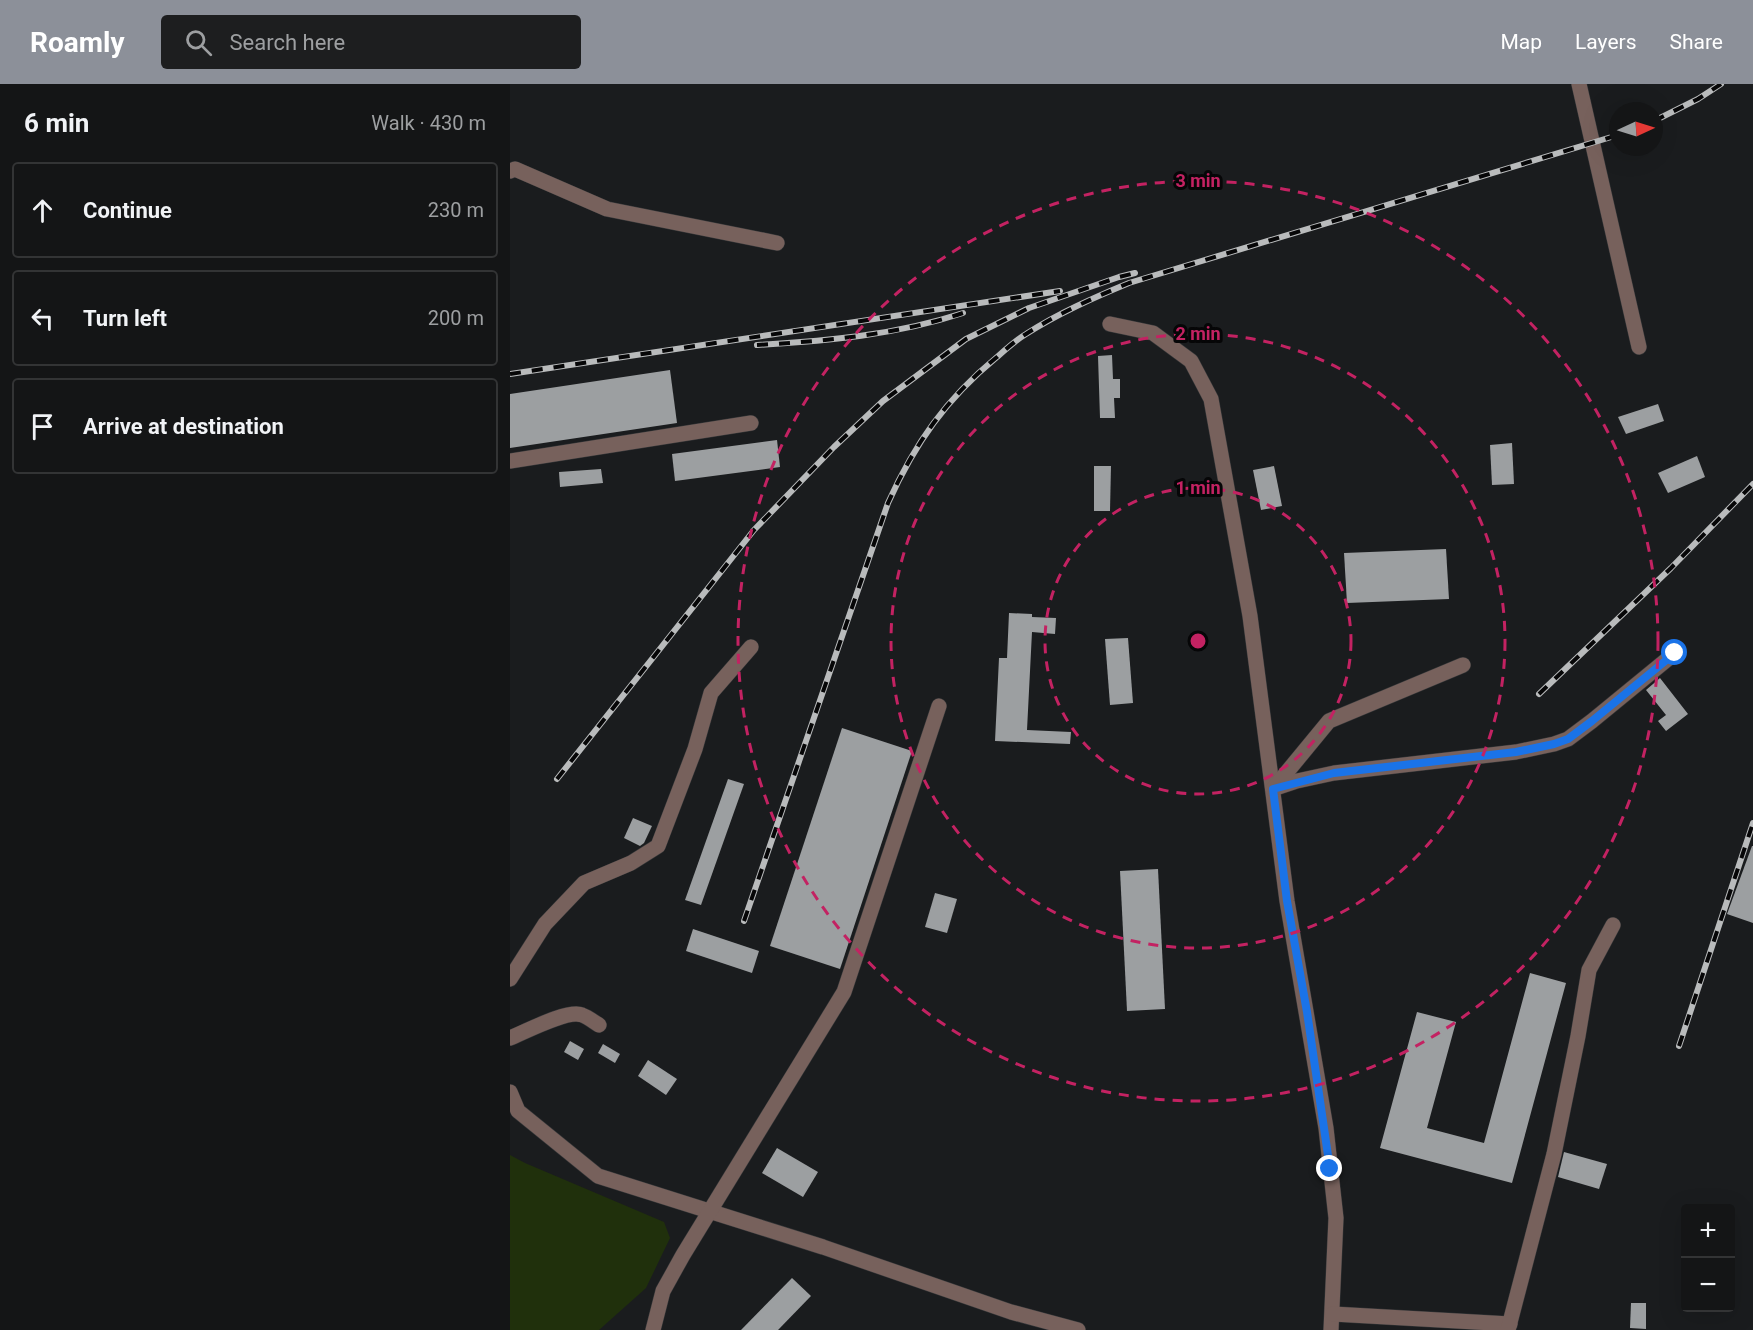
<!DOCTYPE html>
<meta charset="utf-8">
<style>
body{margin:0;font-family:Roboto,sans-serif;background:#1d1e1f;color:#f1f3f6}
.controls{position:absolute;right:18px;bottom:18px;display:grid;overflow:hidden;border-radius:6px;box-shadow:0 6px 24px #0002}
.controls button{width:54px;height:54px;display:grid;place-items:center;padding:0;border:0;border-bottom:2px solid #333435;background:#141516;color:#f1f3f6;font:30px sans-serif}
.compass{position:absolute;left:1099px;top:18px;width:54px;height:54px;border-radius:50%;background:#141516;box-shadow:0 6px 24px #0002;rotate:86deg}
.stop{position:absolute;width:18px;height:18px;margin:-14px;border:4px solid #1a73e8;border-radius:50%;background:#fff}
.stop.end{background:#1a73e8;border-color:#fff;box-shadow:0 2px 6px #0008}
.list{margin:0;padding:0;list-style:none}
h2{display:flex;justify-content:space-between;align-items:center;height:78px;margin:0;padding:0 24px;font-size:26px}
h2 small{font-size:20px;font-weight:400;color:#9d9fa1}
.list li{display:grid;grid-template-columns:39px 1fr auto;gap:18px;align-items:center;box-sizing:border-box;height:96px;margin:0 12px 12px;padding:0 12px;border:2px solid #333435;border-radius:6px}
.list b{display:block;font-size:22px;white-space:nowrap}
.list em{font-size:20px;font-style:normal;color:#9d9fa1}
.icon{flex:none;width:33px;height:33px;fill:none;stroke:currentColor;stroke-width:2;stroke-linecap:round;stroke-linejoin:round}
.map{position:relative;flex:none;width:1243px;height:1246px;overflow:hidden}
header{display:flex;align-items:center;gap:36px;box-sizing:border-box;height:84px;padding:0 30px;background:#8c9099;color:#fff}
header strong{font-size:28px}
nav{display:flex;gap:33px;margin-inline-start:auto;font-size:21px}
.search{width:420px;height:54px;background:#1d1e1f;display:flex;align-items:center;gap:15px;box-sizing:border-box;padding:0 21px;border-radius:6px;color:#9d9fa1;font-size:22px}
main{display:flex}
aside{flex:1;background:#141516}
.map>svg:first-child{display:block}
.green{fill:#20300c}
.building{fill:#9c9fa1}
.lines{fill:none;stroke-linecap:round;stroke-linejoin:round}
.minor-casing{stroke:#353739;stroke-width:16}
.minor{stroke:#77615c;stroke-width:15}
.rail-casing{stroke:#b9bbbc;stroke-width:6}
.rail{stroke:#060607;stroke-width:4;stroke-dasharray:11;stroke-linecap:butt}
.route{stroke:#1a73e8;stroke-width:8}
.ring{fill:none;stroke:#c32262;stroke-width:3;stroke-dasharray:10 8}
.centre{fill:#c32262;stroke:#060607;stroke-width:3}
.ring-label{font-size:18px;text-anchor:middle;font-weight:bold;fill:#c32262;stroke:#060607;stroke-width:6;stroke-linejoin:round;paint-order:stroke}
</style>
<header>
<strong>Roamly</strong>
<div class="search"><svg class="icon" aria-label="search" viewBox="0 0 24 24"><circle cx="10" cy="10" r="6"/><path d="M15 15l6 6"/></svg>Search here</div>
<nav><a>Map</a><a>Layers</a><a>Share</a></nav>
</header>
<main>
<aside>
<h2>6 min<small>Walk · 430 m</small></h2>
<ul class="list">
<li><svg class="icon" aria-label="ahead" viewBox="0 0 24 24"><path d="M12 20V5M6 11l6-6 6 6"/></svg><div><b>Continue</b></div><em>230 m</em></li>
<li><svg class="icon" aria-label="left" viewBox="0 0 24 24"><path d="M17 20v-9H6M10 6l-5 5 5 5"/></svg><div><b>Turn left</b></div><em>200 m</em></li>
<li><svg class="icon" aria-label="arrive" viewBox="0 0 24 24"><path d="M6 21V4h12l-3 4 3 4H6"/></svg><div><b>Arrive at destination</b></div></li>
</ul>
</aside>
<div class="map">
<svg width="1243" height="1246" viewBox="0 0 1243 1246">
<rect width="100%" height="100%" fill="#1a1c1e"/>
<!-- green -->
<path class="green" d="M0,1071L15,1079L154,1138L160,1154L136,1204L89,1246H0Z"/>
<!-- building -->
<g class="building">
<path d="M602,271L603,295H610V314H604L605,334H590L588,272Z"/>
<path d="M160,286L167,339L0,364V310Z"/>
<path d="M1148,320L1154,337L1116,350L1108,333Z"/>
<path d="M267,356L270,383L165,397L162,370Z"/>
<path d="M1002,359L1004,400L982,401L980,361Z"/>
<path d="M1187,372L1195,393L1158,409L1148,389Z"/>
<path d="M584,382H601L600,427H584Z"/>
<path d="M764,382L772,422L751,426L743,386Z"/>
<path d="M91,385L93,399L50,403L49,388Z"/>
<path d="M936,465L939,515L837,519L834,469Z"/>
<path d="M499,529L522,530V533L546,534L545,550L522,548L517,646L561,648L560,660L485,657L489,574H497Z"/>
<path d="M618,554L623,619L600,621L595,555Z"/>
<path d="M1150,594L1178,630L1156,647L1148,637L1156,631L1136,606Z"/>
<path d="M332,644L402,667L330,885L260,862Z"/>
<path d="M218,695L234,700L191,821L175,816Z"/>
<path d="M123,734L142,742L134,759L130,762L114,754Z"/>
<path d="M1242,762H1243V839L1217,830Z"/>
<path d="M648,785L655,925L617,927L610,787Z"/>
<path d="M425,809L447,815L437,849L415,843Z"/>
<path d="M183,845L249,867L242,889L176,867Z"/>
<path d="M1020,889L1056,899L1002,1099L870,1064L907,928L946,938L917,1044L974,1059Z"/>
<path d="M60,957L74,965L68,976L54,968Z"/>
<path d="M93,960L110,970L105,979L88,969Z"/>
<path d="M138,976L167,995L156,1011L128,992Z"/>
<path d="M267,1064L308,1088L293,1113L252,1089Z"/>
<path d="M1054,1068L1097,1080L1089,1105L1048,1093Z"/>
<path d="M282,1194L301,1212L268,1246H231Z"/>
<path d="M1121,1219H1136V1245L1120,1244Z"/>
</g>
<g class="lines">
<defs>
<g id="minor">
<path d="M1069,0L1129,263"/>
<path d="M0,87L5,85L97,125L267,159"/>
<path d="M600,240L643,249L681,277L701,315L740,532L777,817L816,1044L826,1134L821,1246"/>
<path d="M0,377L241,339"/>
<path d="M763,705L787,697L824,689L1006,668L1044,660L1058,655L1082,637L1165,569"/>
<path d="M763,705L819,637L953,581"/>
<path d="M0,895L35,840L74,799L121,779L148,762L185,665L201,609L241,563"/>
<path d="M0,954C15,948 58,925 72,931C78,933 84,938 89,941"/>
<path d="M0,1008L8,1027L88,1092L313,1163L501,1228L568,1246"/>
<path d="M823,1230L1000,1240"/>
<path d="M143,1246L153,1207L173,1171L334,908L429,622"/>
<path d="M998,1246L1044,1070L1068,952L1079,886L1103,841"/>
</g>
</defs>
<!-- minor casing -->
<use href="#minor" class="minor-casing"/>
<!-- minor -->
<use href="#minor" class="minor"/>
<defs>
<g id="rail">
<path d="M1144,37L1188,15L1211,0"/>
<path d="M247,261C317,257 386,251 453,229"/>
<path d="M0,290L550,207"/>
<path d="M1029,610L1161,484L1243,400"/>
<path d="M47,695L244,446L324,363L373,317L456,255L519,224L609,193L625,189"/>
<path d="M234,837L378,419C405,359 436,315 487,273C496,265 506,256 516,250C549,229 583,214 619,199L1108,51"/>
<path d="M1169,962L1243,739"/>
</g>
</defs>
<!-- rail casing -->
<use href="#rail" class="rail-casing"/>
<!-- rail -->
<use href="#rail" class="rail"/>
</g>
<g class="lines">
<!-- route -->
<path class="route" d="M820,1085L797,928L777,817L763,705L824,689L1006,668L1044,660L1058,655L1082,637L1165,569"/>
</g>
<!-- distance rings -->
<g class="ring">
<circle cx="688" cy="557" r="153"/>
<circle cx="688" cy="557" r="307"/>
<circle cx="688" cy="557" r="460"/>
</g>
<circle cx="688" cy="557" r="9" class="centre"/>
<g class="ring-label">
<text x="688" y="103">3 min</text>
<text x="688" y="256">2 min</text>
<text x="688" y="410">1 min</text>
</g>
</svg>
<div class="controls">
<button>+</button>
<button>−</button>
</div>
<svg class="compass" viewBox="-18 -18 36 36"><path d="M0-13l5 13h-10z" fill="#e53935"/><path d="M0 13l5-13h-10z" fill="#9d9fa1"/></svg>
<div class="stop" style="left:1165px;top:569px"></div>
<div class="stop end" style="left:820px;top:1085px"></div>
</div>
</main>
